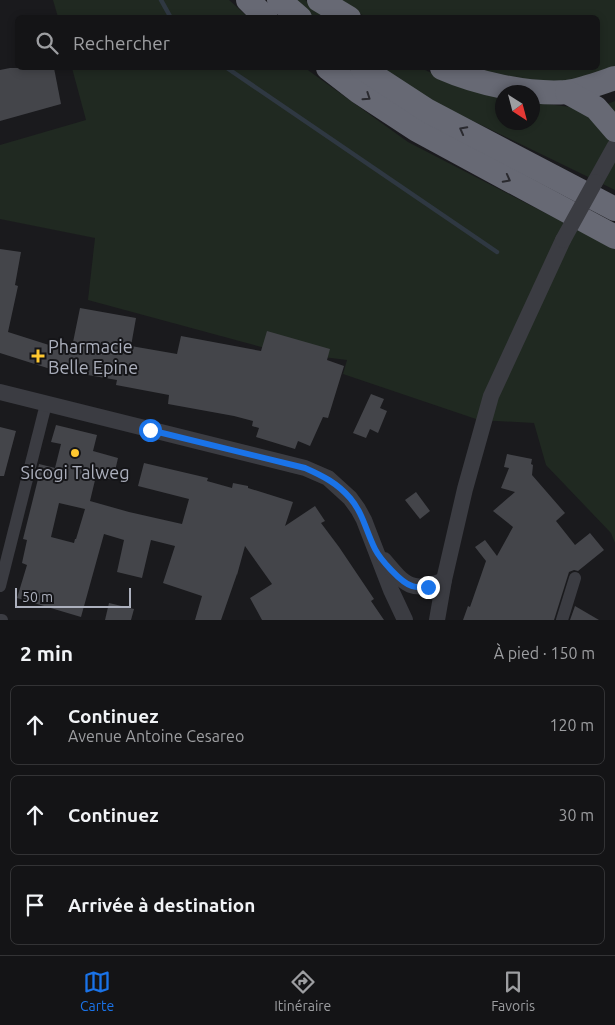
<!DOCTYPE html>
<html lang="fr">
<meta charset="utf-8">
<style>
body{margin:0;font-family:Ubuntu,sans-serif;background:#1d1d1f;color:#f1f3f6}
.compass{position:absolute;left:495px;top:85px;width:45px;height:45px;border-radius:50%;background:#141416;box-shadow:0 2px 8px #0003;rotate:144deg}
.scale{position:absolute;left:15px;bottom:12px;width:116px;box-sizing:border-box;padding-left:5px;border:2px solid #acb0bd;border-top:0;font-size:14px;line-height:18px;white-space:nowrap;color:#acb0bd;-webkit-text-stroke:4px #151518;paint-order:stroke}
.stop{position:absolute;width:15px;height:15px;margin:-11px;border:4px solid #1a73e8;border-radius:50%;background:#fff}
.stop.end{background:#1a73e8;border-color:#fff;box-shadow:0 1px 5px #0008}
.list{margin:0;padding:0;list-style:none}
h2{display:flex;justify-content:space-between;align-items:center;height:65px;margin:0;padding:0 20px;font-size:21px}
h2 small{font-size:16px;font-weight:400;color:#9d9ea1}
.list li{display:grid;grid-template-columns:32px 1fr auto;gap:15px;align-items:center;box-sizing:border-box;height:80px;margin:0 10px 10px;padding:0 10px;border:1px solid #333335;border-radius:8px}
.list b{display:block;font-size:19px;white-space:nowrap}
.list p{margin:0;font-size:16px;white-space:nowrap;color:#9d9ea1}
.list em{font-size:16px;font-style:normal;color:#9d9ea1}
.icon{flex:none;width:28px;height:28px;fill:none;stroke:currentColor;stroke-width:2;stroke-linecap:round;stroke-linejoin:round}
.map{position:relative;flex:none;width:615px;height:620px;overflow:hidden}
.search{position:absolute;background:#141416;box-shadow:0 2px 8px #0003;left:15px;right:15px;top:15px;height:55px;display:flex;align-items:center;gap:12px;box-sizing:border-box;padding:0 18px;border-radius:8px;color:#9d9ea1;font-size:19px}
.sheet{height:335px;background:#141416}
nav{display:flex;justify-content:space-around;align-items:center;box-sizing:border-box;height:70px;border-top:1px solid #333335;background:#141416;font-size:14px;color:#9d9ea1}
nav a{display:grid;justify-items:center;gap:2px}
nav .on{color:#1a73e8}
.map>svg:first-child{display:block}
.green{fill:#202921}
.lines{fill:none;stroke-linecap:round;stroke-linejoin:round}
.stream{stroke:#2f3842;stroke-width:4.5}
.building{fill:#44454a;fill-rule:evenodd}
.minor{stroke:#3b3c42;stroke-width:12}
.tertiary{stroke:#3b3c42;stroke-width:16}
.motorway{stroke:#676974;stroke-width:24}
.tertiary-bridge{stroke:#3b3c42;stroke-width:16}
.oneway{stroke:#2a2a2f}
.route{stroke:#1a73e8;stroke-width:6}
.poi-dot{fill:#ffc830;stroke:#151518;stroke-width:2}
.labels{text-anchor:middle;dominant-baseline:central;stroke-width:4;stroke-linejoin:round;paint-order:stroke}
.poi-label{font-size:18px;fill:#acb0bd;stroke:#151518;text-anchor:start}
</style>
<div class="map">
<svg width="615" height="620" viewBox="0 0 615 620">
<rect width="100%" height="100%" fill="#1a1a1d"/>
<!-- green -->
<g class="green">
<path d="M53,0H229L248,17H58Z"/>
<path d="M294,0H305L334,17H313Z"/>
<path d="M336,0H615V71L563,82L504,79L466,68H598V18L366,17Z"/>
<path d="M72,68H305L408,142L615,249V543L611,533L546,465L534,423L479,420L343,374L347,360L276,351L88,300L95,238L0,219V145L86,120Z"/>
<path d="M381,68H421L450,82L502,98V122H532L533,102L592,110L615,101V190L434,102Z"/>
</g>
<g class="lines">
<!-- stream -->
<g class="stream">
<path d="M161,0L171,18"/>
<path d="M227,68L497,252"/>
</g>
</g>
<!-- building -->
<g class="building">
<path d="M10,68H54L61,104L0,121V70Z"/>
<path d="M0,249L21,252L15,285L18,286L8,332L71,352L80,308L136,318L131,346L177,354L181,336L261,351L267,331L330,349L327,360L344,366L328,418L323,417L310,446L298,441L295,449L256,437L259,428L252,426L253,421L234,416L168,404L169,395L116,385L117,380L64,371L63,373L0,353Z"/>
<path d="M371,394L384,399L380,408L387,411L378,433L370,429L366,438L353,433Z"/>
<path d="M56,425L97,435L93,451L118,458L113,480L96,476L90,501L129,512L182,524L189,499L138,486L144,463L208,478L207,481L232,488L233,483L248,486V488L293,502L285,526L315,506L325,521L321,523L339,547L374,599L371,601L384,620H262L250,598L272,584L245,546L237,575V574L221,620H195L202,596L163,583L175,546L151,540L142,578L117,572L124,540L104,534L81,617L17,598L27,565L22,563L27,540L23,539L38,479L36,478L39,464L55,468L61,444L51,442ZM59,503L85,509L76,539H75L74,543L51,537Z"/>
<path d="M0,427L16,431L4,476H0Z"/>
<path d="M507,454L532,459L531,464L533,465L532,475L565,513L556,521L575,545L590,533L604,550L578,571L574,570L569,572L554,620H463L468,606L470,607L486,561L475,547L485,540L497,556L513,527L493,511L515,492L501,488L509,468L504,467Z"/>
<path d="M416,492L430,511L420,519L405,500Z"/>
<path d="M109,603L134,609L131,620H105Z"/>
<path d="M575,606L599,620H570Z"/>
</g>
<g class="lines">
<!-- minor -->
<g class="minor">
<path d="M0,586L46,404"/>
<path d="M0,620H2"/>
<path d="M562,620L575,578"/>
</g>
<!-- tertiary -->
<g class="tertiary">
<path d="M595,182L615,146"/>
<path d="M0,392L305,468L328,478L350,498L358,509L364,520L391,590L405,620"/>
<path d="M384,560C405,585 412,594 444,580"/>
<path d="M437,620L444,580L465,489L491,396L563,240"/>
</g>
<!-- motorway -->
<g class="motorway">
<path d="M248,0L266,18"/>
<path d="M279,0L300,18"/>
<path d="M319,0L349,18"/>
<path d="M328,68L359,92L417,130L615,237"/>
<path d="M362,68L428,111L615,209"/>
<path d="M442,68C476,83 528,95 567,92C582,90 600,83 615,78"/>
<path d="M567,92L596,108L615,130"/>
</g>
<!-- tertiary-bridge -->
<path class="tertiary-bridge" d="M563,240L595,182"/>
</g>
<!-- one-way arrows -->
<defs><path id="oneway-chevron" d="M-2-3.5L2.5 0L-2 3.5" fill="none" stroke-width="1.6" stroke-linecap="round" stroke-linejoin="round" transform="scale(1.25)"/></defs>
<g class="oneway">
<use href="#oneway-chevron" transform="translate(367 97) rotate(34)"/>
<use href="#oneway-chevron" transform="translate(463 130) rotate(-152)"/>
<use href="#oneway-chevron" transform="translate(507 179) rotate(28)"/>
</g>
<g class="lines">
<!-- route -->
<path class="route" d="M150,430L305,468C323,476 337,483 350,498C363,513 366,531 375,549C380,559 401,583 412,586C417,588 423,587 428,587"/>
</g>
<!-- markers -->
<g class="poi-dot">
<path d="M35.5 348.5h5v5h5v5h-5v5h-5v-5h-5v-5h5z"/>
<circle cx="75" cy="453" r="5"/>
</g>
<g class="labels">
<!-- poi labels -->
<g class="poi-label">
<text x="48" y="346">Pharmacie<tspan x="48" dy="21">Belle Epine</tspan></text>
<text x="75" y="472" text-anchor="middle">Sicogi Talweg</text>
</g>
</g>
</svg>
<svg class="compass" viewBox="-18 -18 36 36"><path d="M0-13l5 13h-10z" fill="#e53935"/><path d="M0 13l5-13h-10z" fill="#9d9ea1"/></svg>
<div class="scale">50 m</div>
<div class="stop" style="left:150px;top:430px"></div>
<div class="stop end" style="left:428px;top:587px"></div>
<div class="search"><svg class="icon" aria-label="search" viewBox="0 0 24 24"><circle cx="10" cy="10" r="6"/><path d="M15 15l6 6"/></svg>Rechercher</div>
</div>
<section class="sheet">
<h2>2 min<small>À pied · 150 m</small></h2>
<ul class="list">
<li><svg class="icon" aria-label="ahead" viewBox="0 0 24 24"><path d="M12 20V5M6 11l6-6 6 6"/></svg><div><b>Continuez</b><p>Avenue Antoine Cesareo</p></div><em>120 m</em></li>
<li><svg class="icon" aria-label="ahead" viewBox="0 0 24 24"><path d="M12 20V5M6 11l6-6 6 6"/></svg><div><b>Continuez</b></div><em>30 m</em></li>
<li><svg class="icon" aria-label="arrive" viewBox="0 0 24 24"><path d="M6 21V4h12l-3 4 3 4H6"/></svg><div><b>Arrivée à destination</b></div></li>
</ul>
</section>
<nav>
<a class="on"><svg class="icon" aria-label="map" viewBox="0 0 24 24"><path d="M3 6l6-2 6 2 6-2v14l-6 2-6-2-6 2zM9 4v14M15 6v14"/></svg>Carte</a>
<a><svg class="icon" aria-label="directions" viewBox="0 0 24 24"><path d="M12 3l9 9-9 9-9-9zM9 14v-3h6M13 9l2 2-2 2"/></svg>Itinéraire</a>
<a><svg class="icon" aria-label="saved" viewBox="0 0 24 24"><path d="M7 4h10v16l-5-4-5 4z"/></svg>Favoris</a>
</nav>
